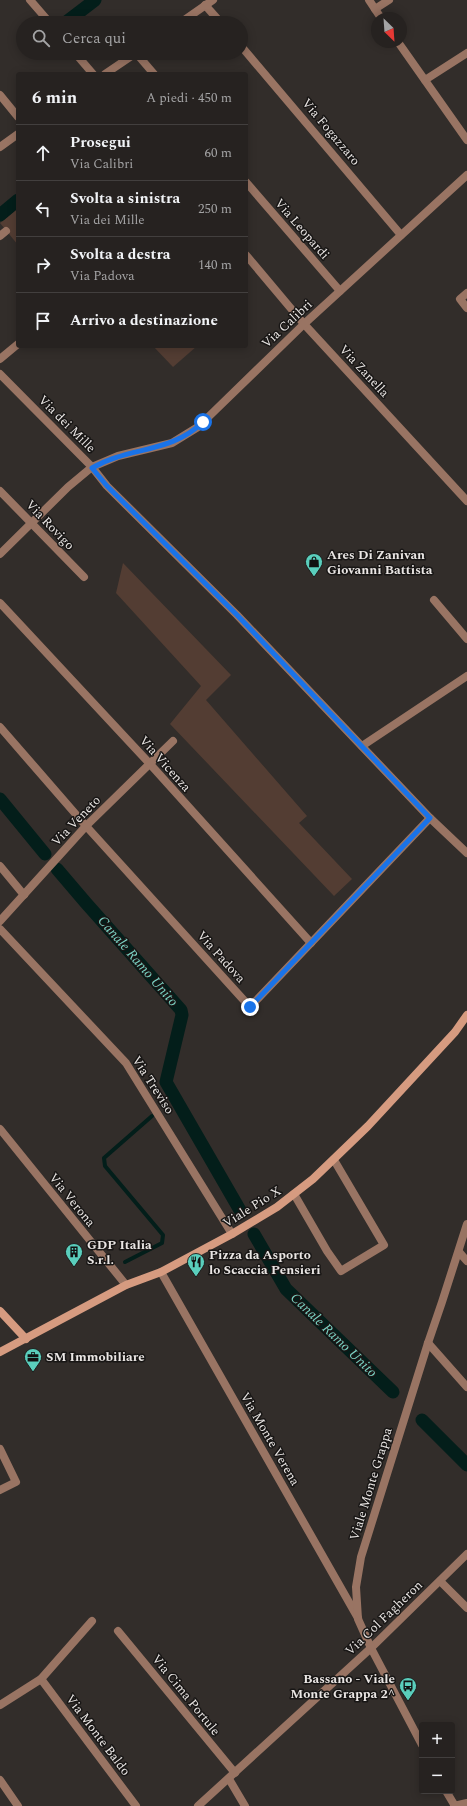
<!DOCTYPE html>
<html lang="it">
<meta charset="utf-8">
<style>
body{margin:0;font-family:Spectral,serif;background:#2e2a29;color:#f1f3f6}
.controls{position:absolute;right:12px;bottom:12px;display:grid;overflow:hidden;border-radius:4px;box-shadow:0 2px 10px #0003}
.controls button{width:36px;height:36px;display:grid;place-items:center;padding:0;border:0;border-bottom:1px solid #423f3e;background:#262220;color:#f1f3f6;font:20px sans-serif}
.compass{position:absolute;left:371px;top:12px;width:36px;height:36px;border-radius:50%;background:#262220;box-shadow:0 2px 10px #0003;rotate:155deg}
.stop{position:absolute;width:12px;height:12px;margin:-9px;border:3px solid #1a73e8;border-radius:50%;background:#fff}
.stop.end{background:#1a73e8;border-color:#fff;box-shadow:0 1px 4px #0008}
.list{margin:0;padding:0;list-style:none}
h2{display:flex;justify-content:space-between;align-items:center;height:52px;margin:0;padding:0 16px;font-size:17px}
h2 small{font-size:13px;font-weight:400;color:#a4a4a5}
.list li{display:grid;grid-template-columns:26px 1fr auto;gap:12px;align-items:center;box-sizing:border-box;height:56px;padding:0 16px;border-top:1px solid #423f3e}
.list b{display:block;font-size:15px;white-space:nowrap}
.list p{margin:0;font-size:13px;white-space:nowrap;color:#a4a4a5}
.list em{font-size:13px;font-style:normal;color:#a4a4a5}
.icon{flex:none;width:22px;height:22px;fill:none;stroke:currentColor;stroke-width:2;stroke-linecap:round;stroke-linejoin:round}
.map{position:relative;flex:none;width:467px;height:1806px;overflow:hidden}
.search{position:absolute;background:#262220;box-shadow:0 2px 10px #0003;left:16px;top:16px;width:232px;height:44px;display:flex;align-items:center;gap:10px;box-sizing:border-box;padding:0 14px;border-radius:22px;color:#a4a4a5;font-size:15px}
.panel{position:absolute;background:#262220;box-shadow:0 2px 10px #0003;left:16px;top:72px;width:232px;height:276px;border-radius:4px}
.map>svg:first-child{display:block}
.green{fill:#533d33}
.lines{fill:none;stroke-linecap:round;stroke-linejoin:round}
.stream{stroke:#031e1a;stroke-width:4}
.canal{stroke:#031e1a;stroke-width:13}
.minor{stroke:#997463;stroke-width:8}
.tertiary{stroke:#997463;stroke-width:8}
.secondary{stroke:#d69b80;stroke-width:8}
.route{stroke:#1a73e8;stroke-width:5}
.labels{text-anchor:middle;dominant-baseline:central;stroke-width:3;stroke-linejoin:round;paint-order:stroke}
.street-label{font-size:13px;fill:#eae6e4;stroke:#181615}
.poi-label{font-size:13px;font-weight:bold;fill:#eae6e4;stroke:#181615;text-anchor:start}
.water-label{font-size:14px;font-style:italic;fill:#7ad2c3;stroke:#181615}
</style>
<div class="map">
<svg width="467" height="1806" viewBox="0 0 467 1806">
<rect width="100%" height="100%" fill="#322d2a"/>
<!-- green -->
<g class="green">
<path d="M18,208V245L0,223Z"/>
<path d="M153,346H197L173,367Z"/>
<path d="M123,563L231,675L206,700L307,816L299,823L352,879L334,896L170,724L201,686L116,593Z"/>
</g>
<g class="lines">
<!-- stream -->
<path class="stream" d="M125,1262L162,1243L163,1235L105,1166L104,1158L152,1116"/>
<!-- canal -->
<g class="canal">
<path d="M65,23L95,0"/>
<path d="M0,215L18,200"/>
<path d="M0,799L45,854"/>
<path d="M57,869L86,903L181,1010L182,1015L166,1082L241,1212"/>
<path d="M254,1234L286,1289L393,1392"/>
<path d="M422,1420L467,1465"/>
</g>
<!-- minor -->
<g class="minor">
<path d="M30,0L50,23"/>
<path d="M369,0L381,18"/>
<path d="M205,5L221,23"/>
<path d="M375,9L389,0"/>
<path d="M398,42L467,140"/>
<path d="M241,46L401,235"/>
<path d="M75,53L93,74"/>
<path d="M136,53L154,74"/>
<path d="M425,80L467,53"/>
<path d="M0,95L18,117"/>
<path d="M246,182L340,291"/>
<path d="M0,236L6,231"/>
<path d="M246,255L304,324L467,501"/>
<path d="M467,293L460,299L467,308"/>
<path d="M0,359L18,344"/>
<path d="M0,374L92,467L107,486L237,615L430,818L467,853"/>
<path d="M0,491L84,577"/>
<path d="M434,600L467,639"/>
<path d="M0,603L150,764L311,943"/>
<path d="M0,727L86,826L250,1007L430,818"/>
<path d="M362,746L467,676"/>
<path d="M0,866L24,895"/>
<path d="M0,921L86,826L173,741"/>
<path d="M0,929L126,1063L232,1234"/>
<path d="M0,1129L126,1285"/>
<path d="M294,1194L327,1251L341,1271L384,1245L334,1160"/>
<path d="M459,1252L467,1261"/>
<path d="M161,1272L358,1618"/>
<path d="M428,1343L467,1387"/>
<path d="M0,1449L16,1482L0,1490"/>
<path d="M440,1581L467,1608"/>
<path d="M118,1631L235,1773"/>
<path d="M41,1679L136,1806"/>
<path d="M0,1705L41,1679L92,1621"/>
<path d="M229,1779L245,1806"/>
<path d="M0,1780L18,1806"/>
<path d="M198,1806L371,1648L467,1554"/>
<path d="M454,1806L467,1803"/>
</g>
<!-- tertiary -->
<g class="tertiary">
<path d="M180,23L213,0"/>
<path d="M105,74L136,53"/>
<path d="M0,147L18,134"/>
<path d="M0,554L68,487L92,467L118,456L172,443L198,427L304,324L467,175"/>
<path d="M422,1745L371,1648L358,1619L356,1587L361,1557L428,1343L442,1302L467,1224"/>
<path d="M446,1791L455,1806"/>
</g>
<!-- secondary -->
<g class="secondary">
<path d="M0,1311L26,1339"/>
<path d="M0,1352L126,1285L161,1272L232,1234L277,1207L313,1179L368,1126L455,1032L467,1015"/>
</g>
</g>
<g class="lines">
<!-- route -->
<path class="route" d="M203,422C170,454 130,446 92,468L107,486L237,615L430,818L250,1007"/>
</g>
<!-- icons -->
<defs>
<symbol id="shop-pin" viewBox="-11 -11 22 30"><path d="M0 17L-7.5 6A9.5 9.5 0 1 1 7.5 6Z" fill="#5acebc" stroke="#181615"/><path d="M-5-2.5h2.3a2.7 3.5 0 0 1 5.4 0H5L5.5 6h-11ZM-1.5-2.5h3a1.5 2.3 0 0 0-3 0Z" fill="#111"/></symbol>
<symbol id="building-pin" viewBox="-11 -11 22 30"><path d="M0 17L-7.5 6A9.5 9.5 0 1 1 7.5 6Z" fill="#5acebc" stroke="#181615"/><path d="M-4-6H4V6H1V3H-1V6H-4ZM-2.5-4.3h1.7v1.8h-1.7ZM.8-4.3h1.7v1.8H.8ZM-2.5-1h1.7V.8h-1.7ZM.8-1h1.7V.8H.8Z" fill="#111"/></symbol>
<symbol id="restaurant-pin" viewBox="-11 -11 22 30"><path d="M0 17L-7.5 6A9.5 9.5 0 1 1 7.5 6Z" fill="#5acebc" stroke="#181615"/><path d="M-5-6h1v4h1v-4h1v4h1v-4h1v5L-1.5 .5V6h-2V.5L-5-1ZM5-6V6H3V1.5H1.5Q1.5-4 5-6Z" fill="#111"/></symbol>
<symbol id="office-pin" viewBox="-11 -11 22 30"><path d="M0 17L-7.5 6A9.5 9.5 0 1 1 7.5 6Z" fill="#5acebc" stroke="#181615"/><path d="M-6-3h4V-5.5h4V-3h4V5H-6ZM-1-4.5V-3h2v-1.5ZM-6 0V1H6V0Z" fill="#111"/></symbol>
<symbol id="bus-pin" viewBox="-11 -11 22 30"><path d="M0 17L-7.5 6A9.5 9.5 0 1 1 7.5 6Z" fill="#5acebc" stroke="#181615"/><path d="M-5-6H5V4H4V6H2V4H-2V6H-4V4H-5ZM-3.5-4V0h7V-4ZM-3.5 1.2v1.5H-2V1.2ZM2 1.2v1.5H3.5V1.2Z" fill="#111"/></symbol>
</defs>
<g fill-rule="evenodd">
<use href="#shop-pin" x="304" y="552" width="20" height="27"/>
<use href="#building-pin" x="64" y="1242" width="20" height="27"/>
<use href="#restaurant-pin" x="186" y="1252" width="20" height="27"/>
<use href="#office-pin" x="23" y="1347" width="20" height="27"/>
<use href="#bus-pin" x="398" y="1676" width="20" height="27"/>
</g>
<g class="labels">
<!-- street labels -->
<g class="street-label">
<text transform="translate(331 132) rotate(50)">Via Fogazzaro</text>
<text transform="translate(302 229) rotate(49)">Via Leopardi</text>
<text transform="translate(287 324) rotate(-43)">Via Calibri</text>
<text transform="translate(364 371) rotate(47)">Via Zanella</text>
<text transform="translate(67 424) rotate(45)">Via dei Mille</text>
<text transform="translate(50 525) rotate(46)">Via Rovigo</text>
<text transform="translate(165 764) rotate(48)">Via Vicenza</text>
<text transform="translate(76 821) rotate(-46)">Via Veneto</text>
<text transform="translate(221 957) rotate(48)">Via Padova</text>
<text transform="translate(153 1085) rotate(57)">Via Treviso</text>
<text transform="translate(72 1200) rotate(51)">Via Verona</text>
<text transform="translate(252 1207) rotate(-32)">Viale Pio X</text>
<text transform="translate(270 1439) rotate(60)">Via Monte Verena</text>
<text transform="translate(371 1484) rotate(-73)">Viale Monte Grappa</text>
<text transform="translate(384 1618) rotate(-44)">Via Col Fagheron</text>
<text transform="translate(186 1695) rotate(51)">Via Cima Portule</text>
<text transform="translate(98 1735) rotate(53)">Via Monte Baldo</text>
</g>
<!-- poi labels -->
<g class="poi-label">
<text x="327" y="555">Ares Di Zanivan<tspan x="327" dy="15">Giovanni Battista</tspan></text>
<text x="87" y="1245">GDP Italia<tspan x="87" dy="15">S.r.l.</tspan></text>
<text x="209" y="1255">Pizza da Asporto<tspan x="209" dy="15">lo Scaccia Pensieri</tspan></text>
<text x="46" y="1357">SM Immobiliare</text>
<text x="395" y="1679" text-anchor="end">Bassano - Viale<tspan x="395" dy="15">Monte Grappa 2^</tspan></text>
</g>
<!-- water labels -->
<g class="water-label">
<text transform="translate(138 961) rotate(49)">Canale Ramo Unito</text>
<text transform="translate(334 1335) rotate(44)">Canale Ramo Unito</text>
</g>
</g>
</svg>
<div class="controls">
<button>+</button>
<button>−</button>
</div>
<svg class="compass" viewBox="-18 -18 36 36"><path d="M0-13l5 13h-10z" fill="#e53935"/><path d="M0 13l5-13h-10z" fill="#a4a4a5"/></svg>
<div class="stop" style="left:203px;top:422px"></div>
<div class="stop end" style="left:250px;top:1007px"></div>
<div class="search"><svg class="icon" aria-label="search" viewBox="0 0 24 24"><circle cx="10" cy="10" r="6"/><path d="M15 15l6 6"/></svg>Cerca qui</div>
<section class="panel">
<h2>6 min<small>A piedi · 450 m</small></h2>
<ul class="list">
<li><svg class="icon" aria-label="ahead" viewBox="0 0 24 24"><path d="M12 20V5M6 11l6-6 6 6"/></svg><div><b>Prosegui</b><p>Via Calibri</p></div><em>60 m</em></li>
<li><svg class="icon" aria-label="left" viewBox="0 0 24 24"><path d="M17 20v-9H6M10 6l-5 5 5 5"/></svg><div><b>Svolta a sinistra</b><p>Via dei Mille</p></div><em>250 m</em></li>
<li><svg class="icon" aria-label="right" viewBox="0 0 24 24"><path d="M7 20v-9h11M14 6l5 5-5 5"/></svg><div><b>Svolta a destra</b><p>Via Padova</p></div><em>140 m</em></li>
<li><svg class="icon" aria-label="arrive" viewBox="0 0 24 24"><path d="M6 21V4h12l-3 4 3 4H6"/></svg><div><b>Arrivo a destinazione</b></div></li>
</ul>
</section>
</div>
